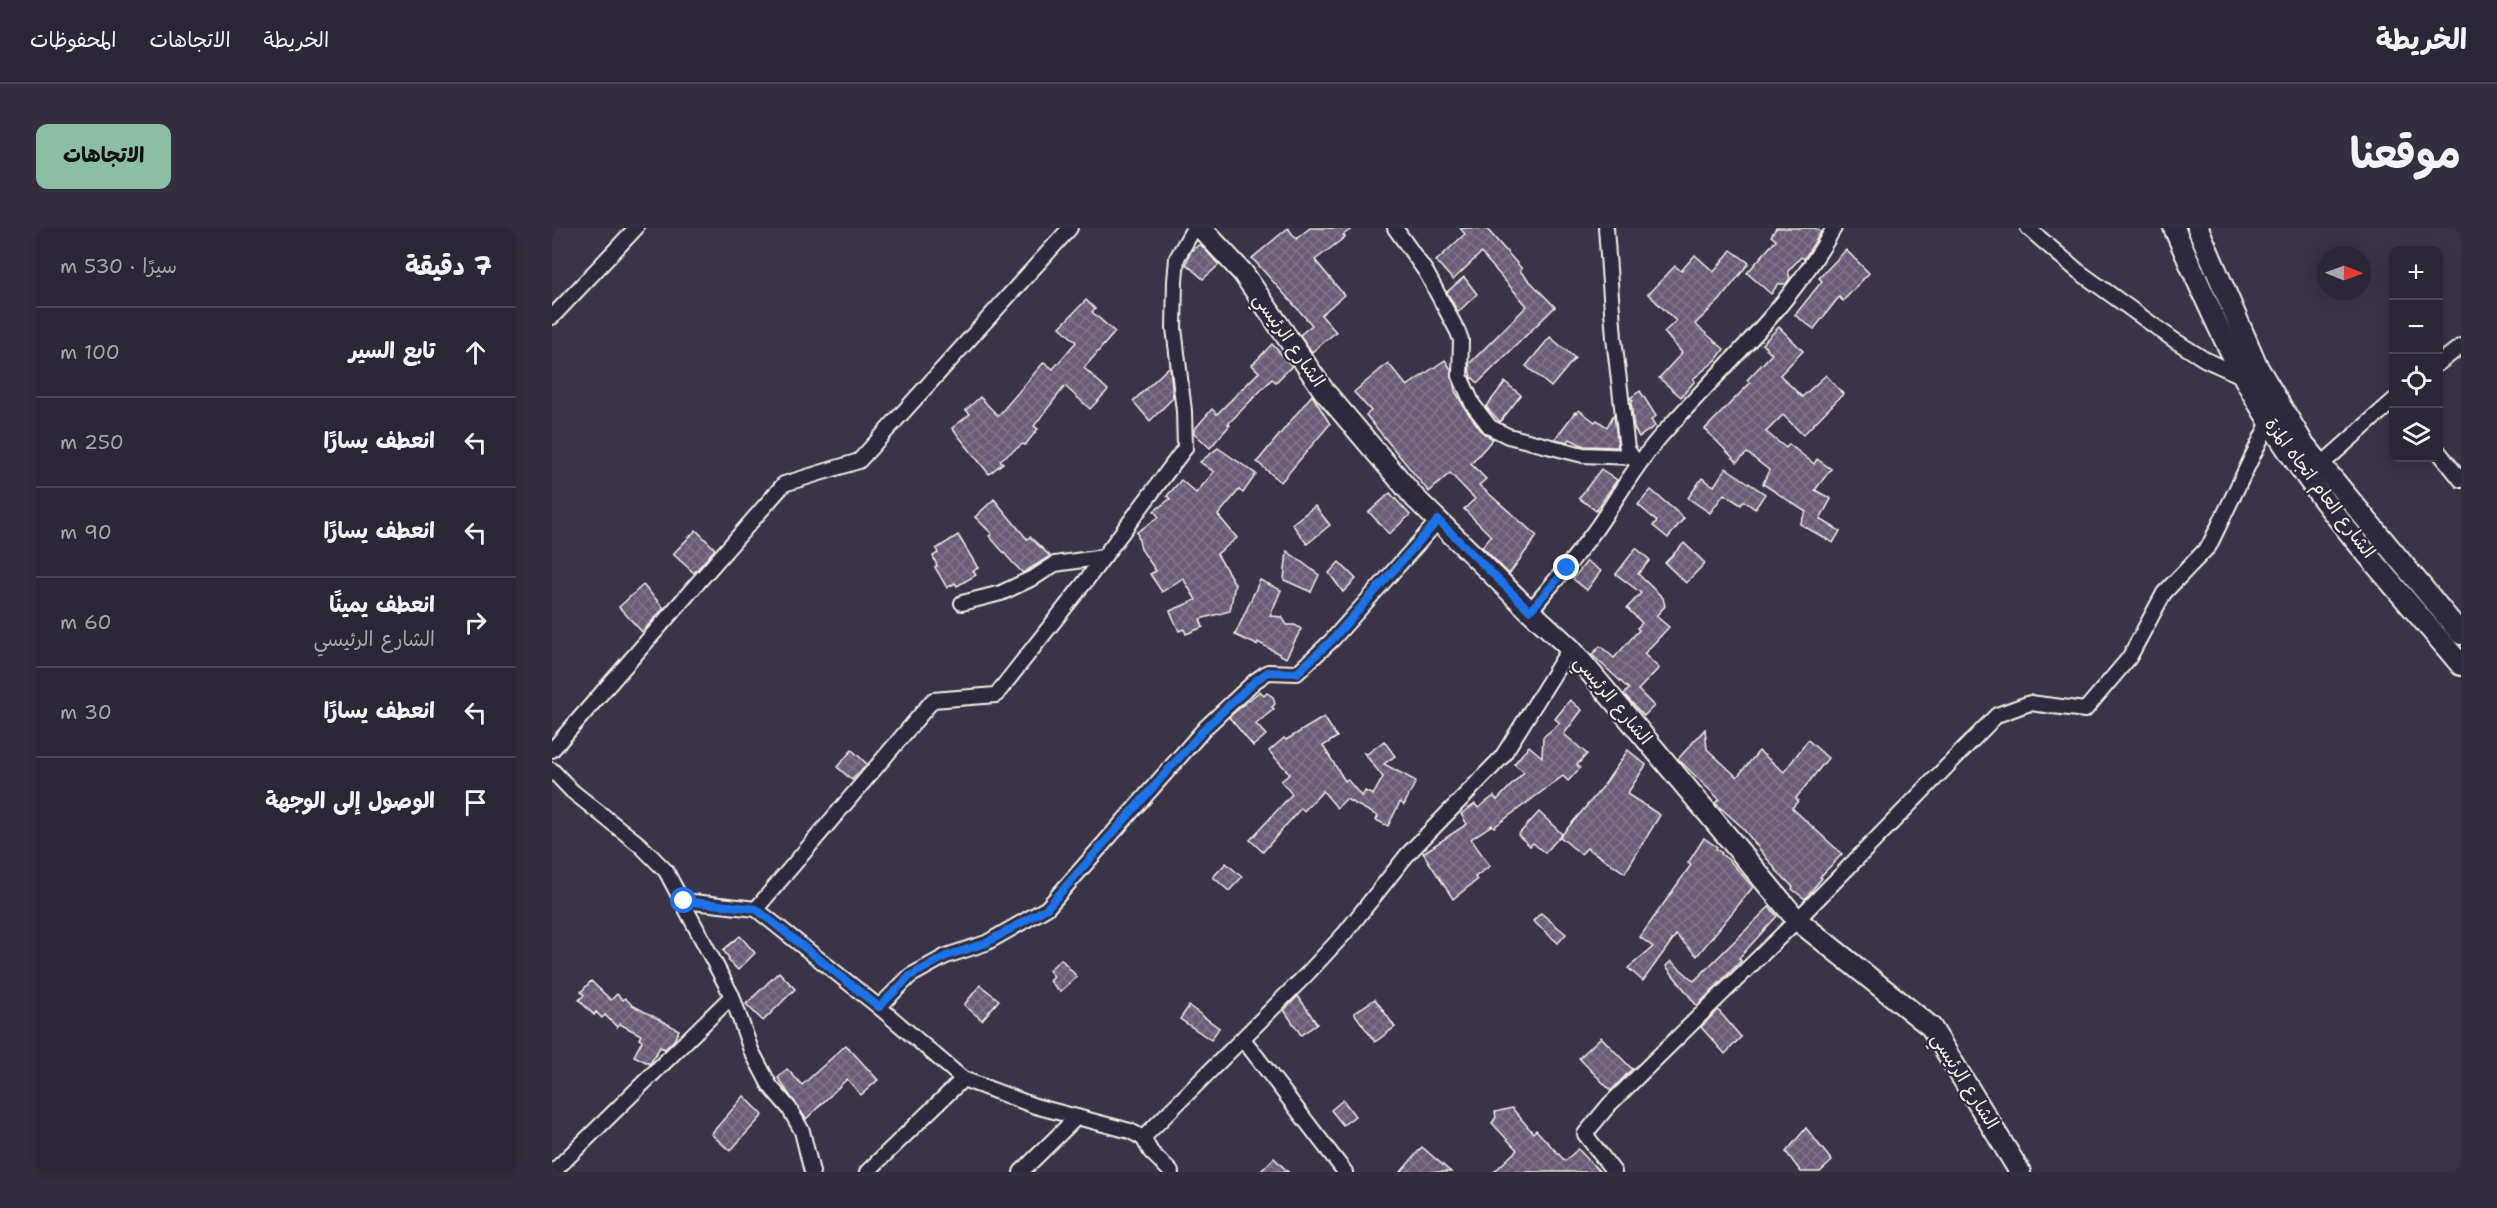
<!DOCTYPE html>
<html lang="ar">
<meta charset="utf-8">
<style>
body{margin:0;font-family:"Shantell Sans","Playpen Sans Arabic",sans-serif;background:#342f3e;color:#f1f3f6;direction:rtl}
.controls{position:absolute;right:18px;top:18px;display:grid;overflow:hidden;border-radius:12px;box-shadow:0 3px 15px #0003}
.controls button{width:54px;height:54px;display:grid;place-items:center;padding:0;border:0;border-bottom:2px solid #484451;background:#2c2736;color:#f1f3f6;font:30px sans-serif}
.compass{position:absolute;left:1765px;top:18px;width:54px;height:54px;border-radius:50%;background:#2c2736;box-shadow:0 3px 15px #0003;rotate:91deg}
.stop{position:absolute;width:18px;height:18px;margin:-14px;border:4px solid #1a73e8;border-radius:50%;background:#fff}
.stop.end{background:#1a73e8;border-color:#fff;box-shadow:0 2px 6px #0008}
.list{margin:0;padding:0;list-style:none}
h2{display:flex;justify-content:space-between;align-items:center;height:78px;margin:0;padding:0 24px;font-size:26px}
h2 small{font-size:20px;font-weight:400;color:#a6a5ad}
.list li{display:grid;grid-template-columns:39px 1fr auto;gap:18px;align-items:center;box-sizing:border-box;height:90px;padding:0 24px;border-top:2px solid #484451}
.list b{display:block;font-size:22px;white-space:nowrap}
.list p{margin:0;font-size:20px;white-space:nowrap;color:#a6a5ad}
.list em{font-size:20px;font-style:normal;color:#a6a5ad}
.icon{flex:none;width:33px;height:33px;fill:none;stroke:currentColor;stroke-width:2;stroke-linecap:round;stroke-linejoin:round}
.map{position:relative;flex:none;width:1909px;height:944px;overflow:hidden;direction:ltr;border-radius:12px}
header{display:flex;align-items:center;gap:36px;box-sizing:border-box;height:84px;padding:0 30px;background:#2c2736;border-bottom:2px solid #484451}
header strong{font-size:28px}
nav{display:flex;gap:33px;margin-inline-start:auto;font-size:21px}
.intro{display:flex;align-items:center;justify-content:space-between;box-sizing:border-box;height:144px;padding:0 36px}
h1{margin:0;font-size:42px}
.button{padding:15px 27px;border-radius:12px;background:#8abfa5;color:#111;font-size:21px;font-weight:700}
main{display:flex;gap:36px;padding:0 36px}
aside{flex:1;background:#2c2736;border-radius:12px;box-shadow:0 3px 15px #0003}
.map>svg:first-child{display:block}
.building{fill:url(#building-cross-hatch);stroke:#f4f1e8;stroke-width:1.5}
.lines{fill:none;stroke-linecap:round;stroke-linejoin:round}
.street-casing{stroke:#f4f1e8;stroke-width:18}
.secondary-casing{stroke:#f4f1e8;stroke-width:24}
.street{stroke:#2f2a3d;stroke-width:14}
.secondary{stroke:#2f2a3d;stroke-width:20}
.route{stroke:#1a73e8;stroke-width:8}
.labels{text-anchor:middle;dominant-baseline:central;stroke-width:4.5;stroke-linejoin:round;paint-order:stroke}
.street-label{font-size:18px;fill:#f4f1e8;stroke:#2f2a3d}
</style>
<header>
<strong>الخريطة</strong>
<nav><a>الخريطة</a><a>الاتجاهات</a><a>المحفوظات</a></nav>
</header>
<div class="intro"><h1>موقعنا</h1><a class="button">الاتجاهات</a></div>
<main>
<div class="map">
<svg width="1909" height="944" viewBox="0 0 1909 944">
<defs>
<pattern id="building-cross-hatch" width="8" height="8" patternUnits="userSpaceOnUse" patternTransform="scale(1.5)"><rect width="8" height="8" fill="#6b5b76"/><path d="M0 0l8 8M0 8l8-8" fill="none" stroke="#81738a"/></pattern>
</defs>
<rect width="100%" height="100%" fill="#3b3448"/>
<filter id="ink" filterUnits="userSpaceOnUse"><feTurbulence type="fractalNoise" baseFrequency=".0167" numOctaves="2"/><feDisplacementMap in="SourceGraphic" scale="12" xChannelSelector="R" yChannelSelector="G"/><feConvolveMatrix kernelMatrix="1 2 1 2 8 2 1 2 1" color-interpolation-filters="sRGB"/></filter>
<g filter="url(#ink)">
<!-- building -->
<g class="building">
<path d="M736,0L744,11L758,0H801L791,7L793,9L763,32L792,67L769,87L784,104L760,124L748,107L760,97L700,30Z"/>
<path d="M908,0H934L970,41L968,43L1003,79L926,155L921,150L919,151L917,136L975,78L929,25L901,52L884,33L913,6Z"/>
<path d="M1224,0H1263L1269,4L1252,31L1249,29L1236,43L1238,50L1234,56H1226L1219,66L1195,45L1224,12L1219,8Z"/>
<path d="M648,16L667,37L651,51L634,36L639,23Z"/>
<path d="M1179,22L1197,35L1168,72L1143,96L1172,121L1164,132L1141,151L1143,153L1129,169L1107,150L1130,125L1112,104L1124,93L1096,66L1123,38L1129,43L1143,27L1162,44Z"/>
<path d="M1294,22L1317,45L1291,73L1287,69L1262,101L1243,87L1270,53L1267,50Z"/>
<path d="M912,49L925,66L906,84L895,64Z"/>
<path d="M534,72L543,81L540,84L563,104L532,140L556,162L538,181L513,158L482,198L486,201L473,217L471,216L448,232L451,235L437,246L400,200L418,186L414,182L428,169L446,188L492,134L501,141L524,114L508,99Z"/>
<path d="M1227,99L1251,123L1228,147L1250,169L1274,147L1291,166L1251,207L1231,187L1214,204L1234,220L1237,216L1262,236L1265,231L1279,241L1263,262L1279,271L1268,291L1288,303L1281,315L1248,296L1254,284L1211,256L1217,242L1195,225L1185,234L1153,201L1198,155L1195,152L1220,126L1210,116Z"/>
<path d="M998,109L1023,130L999,159L974,138Z"/>
<path d="M720,116L740,138L724,154L720,151L676,196L678,197L658,220L642,205V202L660,181L665,186L707,144L700,137Z"/>
<path d="M893,132L899,141L903,163L914,182L931,205L941,211L919,236L934,251L927,257L985,308L957,346L930,319L939,308L912,281L923,271L898,245L877,264L814,187L819,183L802,164L836,135L855,158Z"/>
<path d="M618,138L621,170L598,193L581,173Z"/>
<path d="M953,154L969,167L948,194L934,179Z"/>
<path d="M1088,163L1104,188L1099,192L1103,198L1087,209L1082,200L1079,174L1081,173L1078,170Z"/>
<path d="M760,167L778,196L729,254L705,234Z"/>
<path d="M1027,182L1043,194L1045,192L1055,199L1062,186L1066,219L1032,218L1018,211L1016,214L1003,211L1023,184L1025,185Z"/>
<path d="M666,220L704,246L691,265L687,262L666,287L685,310L665,326L683,356L678,383L648,391L651,399L634,406L632,401L627,403L618,383L644,372L631,350L610,364L598,346L604,343L589,321L585,304L607,289L602,283L618,271L615,268L629,252L644,265L662,244L648,234Z"/>
<path d="M1174,240L1213,266L1203,281L1192,273L1189,277L1172,266L1158,285L1136,270L1150,250L1162,258Z"/>
<path d="M1049,241L1065,252L1044,283L1027,270Z"/>
<path d="M1099,262L1132,290L1116,310L1101,298L1105,293L1086,277Z"/>
<path d="M838,265L858,287L837,306L817,284Z"/>
<path d="M442,271L475,311L478,309L498,328L495,330L471,345L461,335L437,308L440,306L423,289Z"/>
<path d="M763,278L778,297L755,316L740,296Z"/>
<path d="M144,302L163,321L142,345L121,326Z"/>
<path d="M406,307L426,340L421,343L424,347L405,358L403,355L395,360L383,339L385,338L381,328L386,325L384,321Z"/>
<path d="M1132,315L1153,335L1134,355L1113,335Z"/>
<path d="M1084,320L1098,332L1086,346L1111,370L1113,378L1104,388L1117,399L1092,426L1107,440L1086,462L1102,478L1092,488L1072,466L1077,461L1040,427L1048,418L1062,430L1087,402L1085,400L1090,395L1075,380L1089,365L1064,346Z"/>
<path d="M735,323L767,347L759,364L732,352Z"/>
<path d="M1035,333L1049,343L1035,362L1021,351Z"/>
<path d="M787,334L804,351L791,364L777,345Z"/>
<path d="M708,352L729,362L718,388L730,389L735,397H743L749,401L734,430L706,414L705,417L683,407Z"/>
<path d="M91,357L112,380L90,404L67,379Z"/>
<path d="M708,463L712,468L715,465L721,469L723,476L720,479L722,481L704,496L714,507L701,518L677,489Z"/>
<path d="M1018,472L1030,482L1012,506L1035,526L1025,537L1028,540L1017,552L1016,553L1011,548L942,599L940,597L919,611L938,638L923,649L925,652L901,671L871,625L915,596L909,586L923,576L926,580L942,568L945,572L972,544L962,536L977,518L990,529L991,509L1008,495L1003,491Z"/>
<path d="M772,489L785,509L771,518L793,553L795,551L810,569L813,563L821,567L831,549L812,525L815,526L832,513L843,528L832,536L864,553L852,577L848,574L836,598L824,592L826,588L794,571L785,580L771,563L752,583L749,580L711,624L698,612L740,566L729,553L738,546L717,523L732,510L734,512Z"/>
<path d="M1153,501L1155,521L1185,549L1207,523L1232,544L1256,512L1276,530L1244,570L1246,573L1240,580L1290,626L1268,649L1270,650L1253,671L1240,661L1241,659L1225,643L1189,598L1163,575L1167,571L1126,531Z"/>
<path d="M300,522L315,536L300,552L285,539Z"/>
<path d="M1076,522L1094,537L1075,566L1108,587L1073,645L1035,620L1029,626L1008,609L1050,560Z"/>
<path d="M987,584L1010,606L993,625L981,615L978,618L966,607Z"/>
<path d="M1152,610L1165,619L1164,621L1170,625L1169,626L1177,632L1201,659L1145,728L1124,707L1091,753L1076,740L1101,719L1088,709L1139,637L1136,635Z"/>
<path d="M674,635L690,649L677,663L661,649Z"/>
<path d="M1217,679L1225,688L1187,730L1189,733L1145,778L1114,738L1119,733L1142,753Z"/>
<path d="M989,685L1014,706L1006,715L981,693Z"/>
<path d="M188,708L203,725L186,742L176,732L177,730L171,722Z"/>
<path d="M509,731L525,749L508,764L498,753L502,749L497,742Z"/>
<path d="M227,744L243,761L211,793L194,776Z"/>
<path d="M39,753L59,772L65,766L71,772L73,770L80,777L127,802L122,812L113,821L108,819L98,836L82,828L90,813L87,811L89,807L68,796L65,799L53,787L50,790L44,784L42,787L27,772L32,767L29,764Z"/>
<path d="M428,757L447,772L430,792L412,777Z"/>
<path d="M746,768L765,796L749,807L732,782Z"/>
<path d="M823,771L843,799L823,814L802,785Z"/>
<path d="M637,778L667,800L659,812L628,791Z"/>
<path d="M1166,782L1189,809L1173,826L1149,799Z"/>
<path d="M1049,809L1080,841L1059,863L1027,830Z"/>
<path d="M294,817L326,852L309,867L295,851L254,891L226,850L235,841L250,857Z"/>
<path d="M192,868L211,887L178,923L159,906Z"/>
<path d="M791,872L803,888L791,897L779,882Z"/>
<path d="M960,880L981,905L984,902L1013,933L1026,921L1048,944H942L965,922L940,895L944,889L943,884Z"/>
<path d="M1254,900L1280,933L1268,944H1249L1234,924Z"/>
<path d="M870,919L899,944H849Z"/>
<path d="M722,930L736,944H708Z"/>
</g>
<g class="lines">
<defs>
<g id="street">
<path d="M843,0L874,44L906,104L909,112L908,148L921,177L938,199L956,208L1031,227L1079,229"/>
<path d="M1054,0L1062,110L1075,221L1084,234"/>
<path d="M1476,0L1526,43L1622,112L1652,131L1692,149"/>
<path d="M0,89L84,0"/>
<path d="M1886,136L1909,118"/>
<path d="M1886,223L1909,252"/>
<path d="M1769,237L1842,172"/>
<path d="M410,375L449,365L483,349L503,336L552,329"/>
<path d="M978,383C1001,355 1025,328 1046,298C1066,269 1084,236 1108,209C1169,140 1237,81 1282,0"/>
<path d="M0,522L232,256L307,233L518,0"/>
<path d="M0,542L20,563L88,617L114,643L180,768L199,822L218,858L237,880L250,903L260,944"/>
<path d="M132,673L204,681L327,779L411,851L483,878L578,903L591,910L599,924L619,944"/>
<path d="M204,681L381,472L444,467L533,354L633,220L632,183L622,100L623,53L625,30L642,0"/>
<path d="M327,779L358,748L394,728L434,715L495,680L654,499L703,453L716,444L745,445L780,412L886,293"/>
<path d="M691,811L793,944"/>
<path d="M591,910L755,746L793,705L855,627L950,529L1018,420"/>
<path d="M1,944L180,768"/>
<path d="M315,944L411,851"/>
<path d="M469,944L525,889"/>
<path d="M1062,944L1033,906L1057,877L1245,692L1445,487L1478,475L1533,482L1577,430L1612,365L1657,318L1717,194"/>
</g>
<g id="secondary">
<path d="M649,0L691,45L772,163L863,270L978,383L1018,420L1245,692L1379,799L1468,944"/>
<path d="M1622,0C1651,65 1679,132 1717,193C1771,281 1843,358 1909,437"/>
<path d="M1646,0L1706,140L1751,215L1909,406"/>
</g>
</defs>
<!-- street casing -->
<use href="#street" class="street-casing"/>
<!-- secondary casing -->
<use href="#secondary" class="secondary-casing"/>
<!-- street -->
<use href="#street" class="street"/>
<!-- secondary -->
<use href="#secondary" class="secondary"/>
</g>
</g>
<g class="lines" filter="url(#ink)">
<!-- route -->
<path class="route" d="M132,673L204,681L327,779L358,748L394,728L434,715L495,680L654,499L703,453L716,444L745,445L780,412L886,292L978,383L1015,340"/>
</g>
<g class="labels">
<!-- street labels -->
<g class="street-label">
<text transform="translate(737 112) rotate(55)">الشارع الرئيسي</text>
<text transform="translate(1768 260) rotate(53)">الشارع العام اتجاه المزة</text>
<text transform="translate(1061 472) rotate(50)">الشارع الرئيسي</text>
<text transform="translate(1413 853) rotate(58)">الشارع الرئيسي</text>
</g>
</g>
</svg>
<div class="controls">
<button>+</button>
<button>−</button>
<button><svg class="icon" aria-label="locate" viewBox="0 0 24 24"><circle cx="12" cy="12" r="6"/><path d="M12 2v4M12 18v4M2 12h4M18 12h4"/></svg></button>
<button><svg class="icon" aria-label="layers" viewBox="0 0 24 24"><path d="M12 4l9 5-9 5-9-5zM3 14l9 5 9-5"/></svg></button>
</div>
<svg class="compass" viewBox="-18 -18 36 36"><path d="M0-13l5 13h-10z" fill="#e53935"/><path d="M0 13l5-13h-10z" fill="#a6a5ad"/></svg>
<div class="stop" style="left:132px;top:673px"></div>
<div class="stop end" style="left:1015px;top:340px"></div>
</div>
<aside>
<h2>7 دقيقة<small>سيرًا · 530 m</small></h2>
<ul class="list">
<li><svg class="icon" aria-label="ahead" viewBox="0 0 24 24"><path d="M12 20V5M6 11l6-6 6 6"/></svg><div><b>تابع السير</b></div><em>100 m</em></li>
<li><svg class="icon" aria-label="left" viewBox="0 0 24 24"><path d="M17 20v-9H6M10 6l-5 5 5 5"/></svg><div><b>انعطف يسارًا</b></div><em>250 m</em></li>
<li><svg class="icon" aria-label="left" viewBox="0 0 24 24"><path d="M17 20v-9H6M10 6l-5 5 5 5"/></svg><div><b>انعطف يسارًا</b></div><em>90 m</em></li>
<li><svg class="icon" aria-label="right" viewBox="0 0 24 24"><path d="M7 20v-9h11M14 6l5 5-5 5"/></svg><div><b>انعطف يمينًا</b><p>الشارع الرئيسي</p></div><em>60 m</em></li>
<li><svg class="icon" aria-label="left" viewBox="0 0 24 24"><path d="M17 20v-9H6M10 6l-5 5 5 5"/></svg><div><b>انعطف يسارًا</b></div><em>30 m</em></li>
<li><svg class="icon" aria-label="arrive" viewBox="0 0 24 24"><path d="M6 21V4h12l-3 4 3 4H6"/></svg><div><b>الوصول إلى الوجهة</b></div></li>
</ul>
</aside>
</main>
